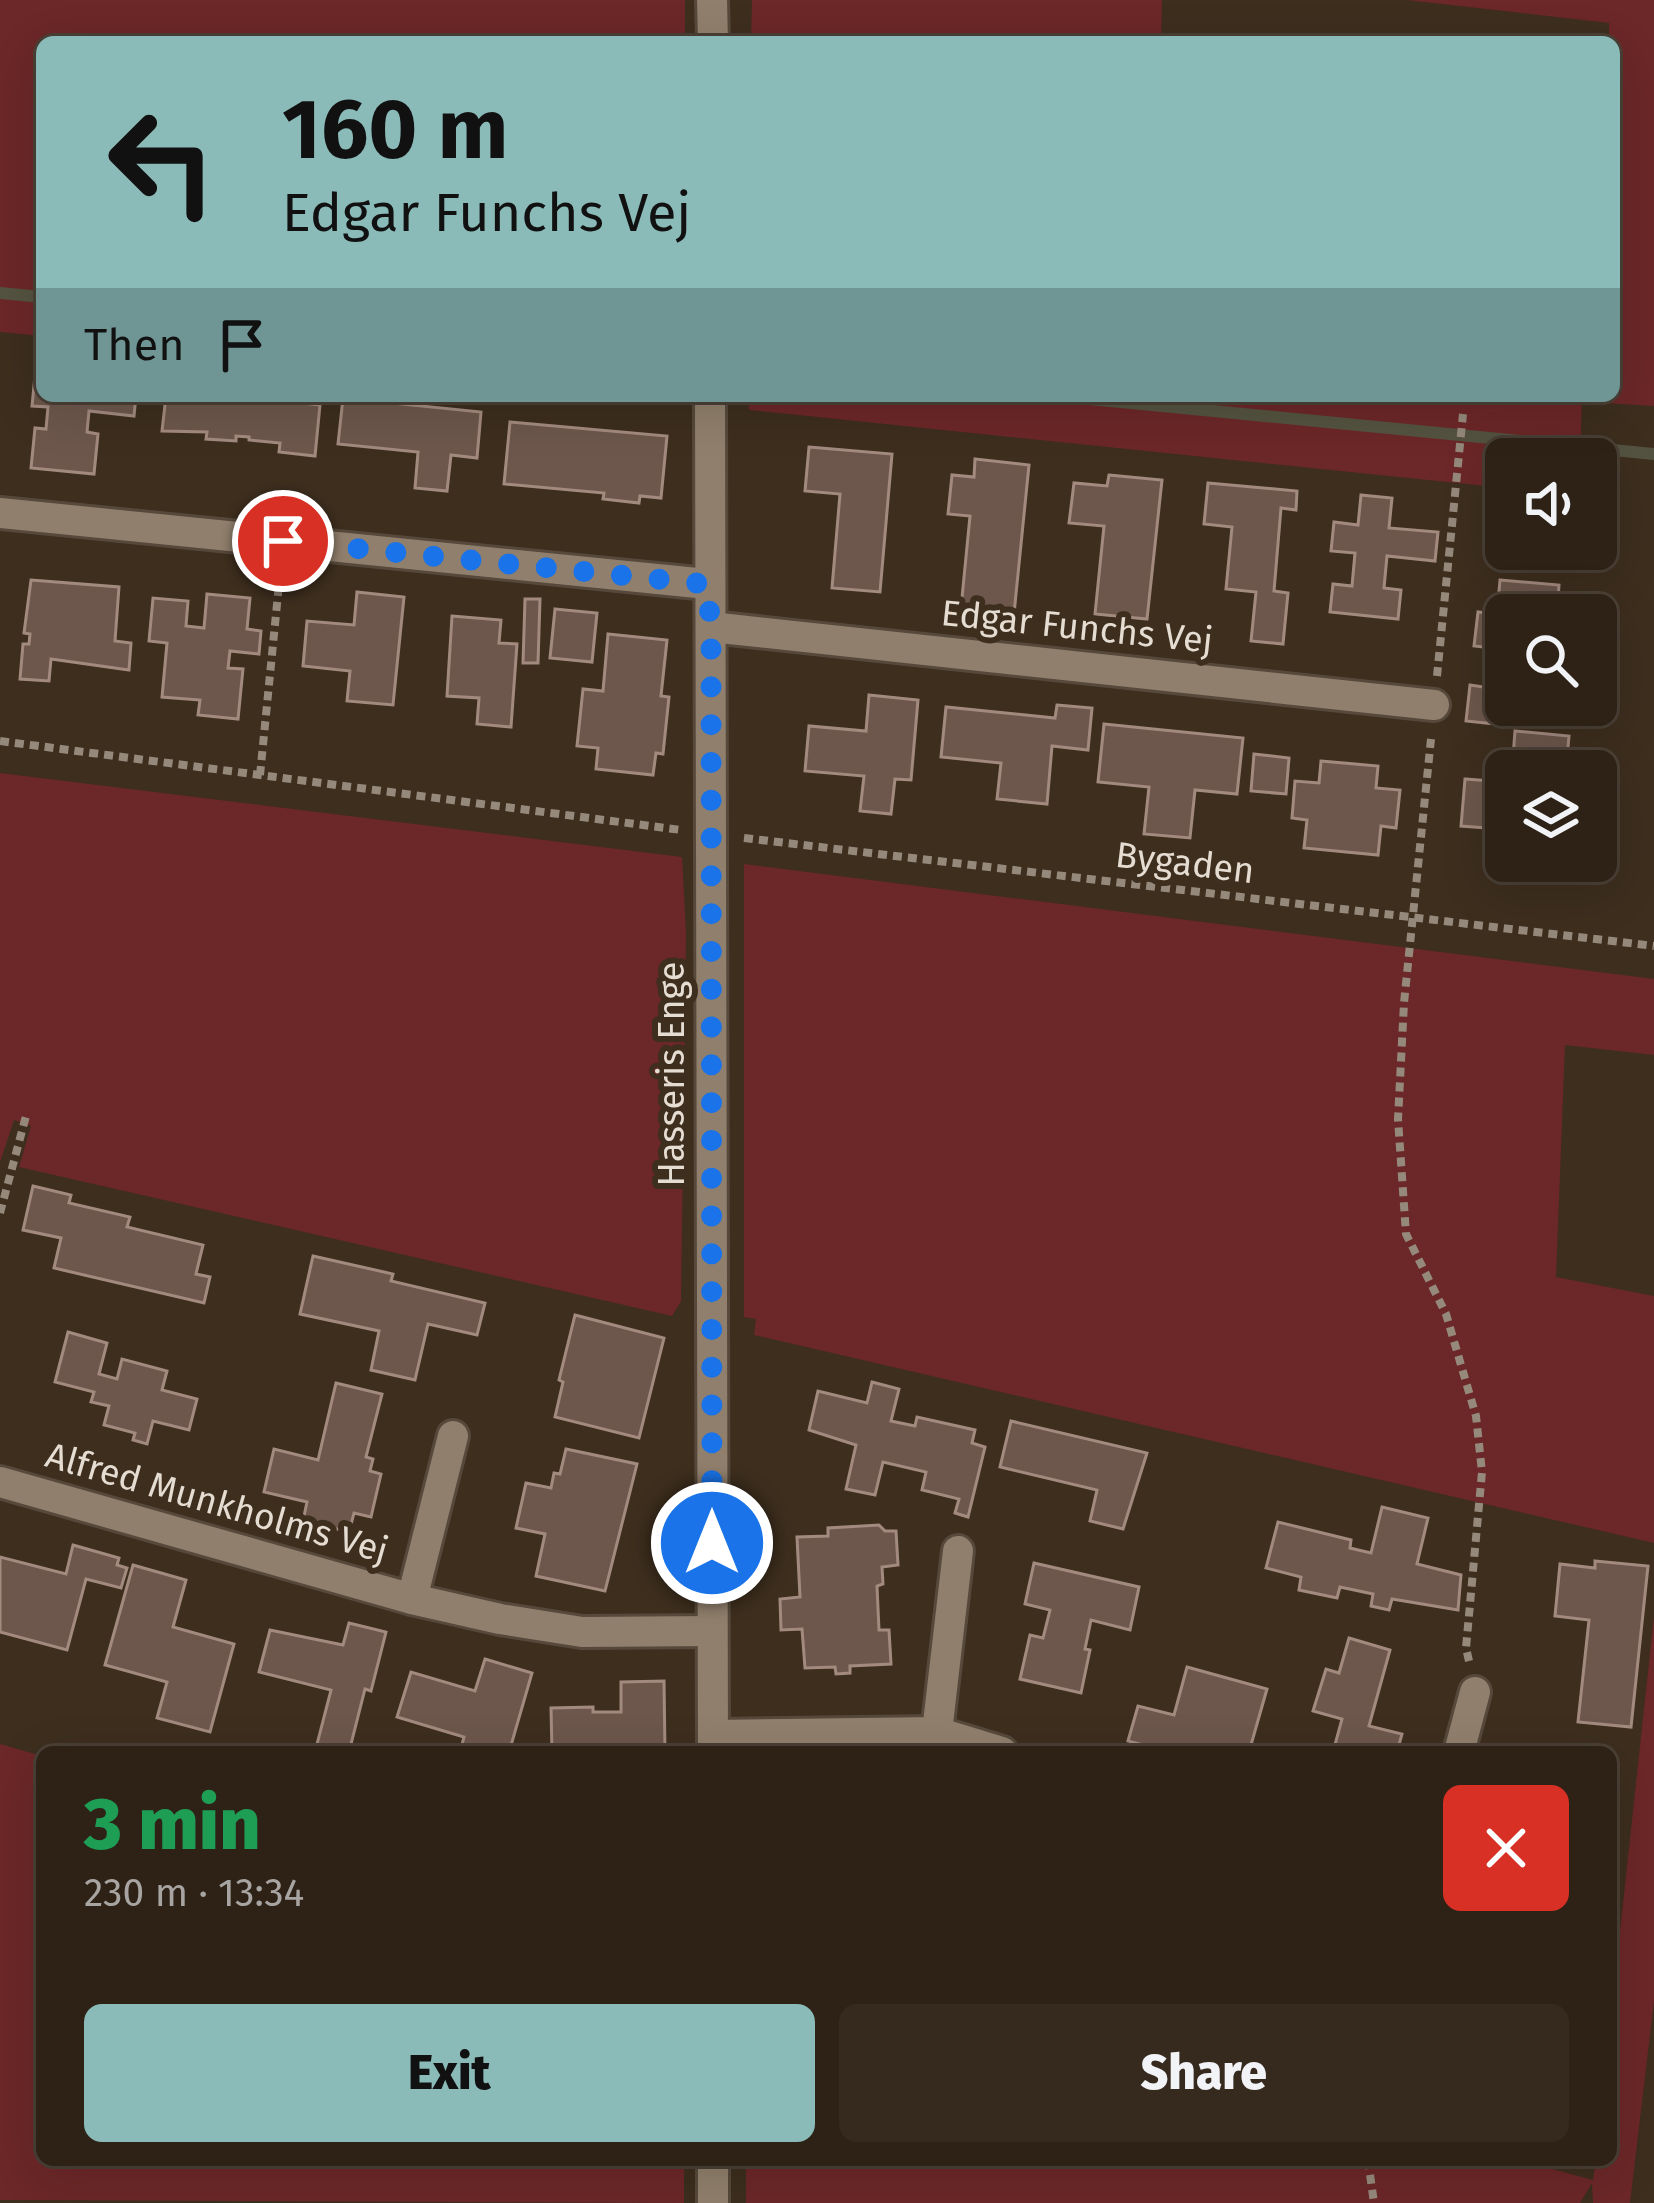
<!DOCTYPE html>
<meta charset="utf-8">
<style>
body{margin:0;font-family:"Fira Sans",sans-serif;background:#362a1f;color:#f1f3f6;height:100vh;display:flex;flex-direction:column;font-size:45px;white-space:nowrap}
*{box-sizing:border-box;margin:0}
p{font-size:39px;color:#a7a4a1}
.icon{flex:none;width:66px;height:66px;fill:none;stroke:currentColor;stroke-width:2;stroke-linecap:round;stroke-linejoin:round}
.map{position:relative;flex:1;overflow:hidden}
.details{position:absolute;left:36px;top:1746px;width:1581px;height:420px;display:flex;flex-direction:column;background:#2e2216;border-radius:18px;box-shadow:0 12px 48px #0002,0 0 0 3px #493f35}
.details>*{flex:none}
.banner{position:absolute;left:36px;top:36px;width:1584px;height:366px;border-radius:18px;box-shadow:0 12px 48px #0002,0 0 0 3px #493f35;background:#8bbbb9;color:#111;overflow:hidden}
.tools{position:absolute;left:1485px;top:438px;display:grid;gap:24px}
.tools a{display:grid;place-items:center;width:132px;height:132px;border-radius:18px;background:#2e2216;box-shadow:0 12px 48px #0002,0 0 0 3px #493f35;font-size:60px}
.pin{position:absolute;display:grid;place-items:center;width:102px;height:102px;color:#fff;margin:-51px;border:6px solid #fff;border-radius:50%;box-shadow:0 3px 12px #0007}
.me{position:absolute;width:132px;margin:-66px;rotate:0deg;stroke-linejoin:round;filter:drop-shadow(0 0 9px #0008)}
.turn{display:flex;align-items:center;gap:42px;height:252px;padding:0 48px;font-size:54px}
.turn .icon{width:156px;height:156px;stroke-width:2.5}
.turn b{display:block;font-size:84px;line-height:102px}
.then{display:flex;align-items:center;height:114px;padding:0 48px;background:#0003;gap:24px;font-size:45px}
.round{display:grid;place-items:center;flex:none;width:126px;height:126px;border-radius:18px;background:#362a1f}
.head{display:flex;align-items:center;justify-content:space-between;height:204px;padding:0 48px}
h1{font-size:72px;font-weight:800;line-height:90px;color:#1e9e55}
.action{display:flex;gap:24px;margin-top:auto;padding:24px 48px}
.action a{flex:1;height:138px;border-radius:18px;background:#8bbbb9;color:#111;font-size:48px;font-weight:800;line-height:138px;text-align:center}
.action a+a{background:#362a1f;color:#f1f3f6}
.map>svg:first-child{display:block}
.green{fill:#6c2728}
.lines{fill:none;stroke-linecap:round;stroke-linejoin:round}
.stream{stroke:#545341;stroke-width:12}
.building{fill:#6d574c;stroke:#a38a7f;stroke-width:3}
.minor-casing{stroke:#56493b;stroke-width:36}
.path{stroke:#95897c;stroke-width:8;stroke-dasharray:9 6;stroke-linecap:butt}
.minor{stroke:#907f6c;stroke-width:30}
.route{stroke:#1a73e8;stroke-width:21;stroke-dasharray:0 37.8}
.labels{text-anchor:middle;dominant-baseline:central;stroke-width:12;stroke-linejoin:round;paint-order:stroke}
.street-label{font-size:36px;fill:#e5dcd2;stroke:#3d2e1e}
</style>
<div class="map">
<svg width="1654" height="2203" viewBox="0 0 1654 2203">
<rect width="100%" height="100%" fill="#3d2e1e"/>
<g class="green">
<path d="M0,0H685V42H42V336L0,332Z"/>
<path d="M752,0H1162L1161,42H751Z"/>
<path d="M1407,0H1654V406L1605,403V396H1614V42H1609V23Z"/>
<path d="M748,396H1582L1580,459H1506V488L749,410Z"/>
<path d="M0,773L682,857L686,933L681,1301L672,1316L19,1167L31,1126L14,1120L0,1162Z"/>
<path d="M744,864L1654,979V1055L1565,1045L1556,1277L1654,1296V1543L754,1335L756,1319L744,1317Z"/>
<path d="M1654,1616V2001L1630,2203H1593L1592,2183L1580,2203H746V2160H1518L1593,2180L1596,2160H1611V2016Z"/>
<path d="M0,1744L42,1756V2160H684V2203L0,2200Z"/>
</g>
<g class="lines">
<g class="stream">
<path d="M0,293L42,297"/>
<path d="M1059,396L1654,454"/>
</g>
</g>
<g class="building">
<path d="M36,365L42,366V396H136L134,416L89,411L87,432L98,434L94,474L31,468L35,428L46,429L48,407L32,406Z"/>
<path d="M166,396H284V401L320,405L315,456L279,452L280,443L249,440V437L236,436V441L206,439L207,432L162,431Z"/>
<path d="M343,398L481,412L477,458L451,455L447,491L415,488L418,452L338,444Z"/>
<path d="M510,422L667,436L661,498L640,496L639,503L603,499L604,493L504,484Z"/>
<path d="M809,447L892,454L880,592L832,588L840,494L805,491Z"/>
<path d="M975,459L1029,465L1014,614L961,608L970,516L948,514L952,475L974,477Z"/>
<path d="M1109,475L1162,480L1147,619L1095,614L1104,526L1069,523L1074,483L1107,486Z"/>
<path d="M1208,483L1297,491L1296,510L1281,508L1274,591L1288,593L1283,644L1251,641L1256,592L1226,589L1232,527L1204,524Z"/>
<path d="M1361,495L1392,498L1389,528L1438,532L1435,561L1387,556L1384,588L1401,590L1398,619L1330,612L1333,584L1352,586L1355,553L1331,551L1334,522L1358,525Z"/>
<path d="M31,580L119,587L115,641L131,643L129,670L51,659L49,681L20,679L23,644H29L30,634L24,633Z"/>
<path d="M1500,580L1559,585L1557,615H1506V705H1516L1514,726L1466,721L1470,685L1490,688L1493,648L1474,646L1478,612L1497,614Z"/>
<path d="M357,592L404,597L393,705L347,701L350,671L303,666L307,621L354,625Z"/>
<path d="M207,594L250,598L247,629L261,631L259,654L230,651L228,668L243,669L238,719L198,715L200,700L162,697L167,643L149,641L153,598L188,601L186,626L204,628Z"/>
<path d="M525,599H540L538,663H523Z"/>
<path d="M555,609L597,613L592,662L550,658Z"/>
<path d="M452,616L501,620L499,643L517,644L511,727L477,724L479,698L447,696Z"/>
<path d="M608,634L667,640L661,696L669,697L663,754L656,753L653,775L596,769L598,748L577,746L583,689L603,691Z"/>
<path d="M869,695L918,700L911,780L895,779L891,814L860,811L864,776L805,771L809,726L866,731Z"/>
<path d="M1057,705L1092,708L1088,750L1052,746L1047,804L997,799L1001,763L941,757L946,707L1055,718Z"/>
<path d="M1104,724L1243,738L1237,794L1195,790L1190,838L1144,834L1149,787L1098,782Z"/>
<path d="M1515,731L1569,736L1566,771L1512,770Z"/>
<path d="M1254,754L1289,758L1286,794L1251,791Z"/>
<path d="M1321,761L1378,766L1376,788L1400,790L1396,828L1381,826L1378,855L1304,848L1307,820L1292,818L1295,781L1319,783Z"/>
<path d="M1465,779L1506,782V838L1486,836L1487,828L1461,826Z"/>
<path d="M33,1186L71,1195L69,1203L130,1217L127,1227L203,1245L196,1274L210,1277L204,1303L54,1268L61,1238L23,1230Z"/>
<path d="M313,1256L393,1274L391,1281L485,1303L477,1335L428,1324L415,1380L371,1370L379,1331L300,1314Z"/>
<path d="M575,1315L664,1338L639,1438L555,1417L563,1382L559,1380Z"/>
<path d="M68,1332L107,1343L99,1374L117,1379L122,1359L167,1371L162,1390L197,1399L189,1430L153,1421L147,1444L133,1440L135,1433L104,1425L109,1406L91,1402L94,1392L55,1382Z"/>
<path d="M872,1382L899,1389L891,1421L915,1426L917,1417L975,1430L972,1443L985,1447L968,1517L955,1513L959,1499L922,1490L926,1472L883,1462L875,1495L846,1489L856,1445L809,1430L818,1391L867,1403Z"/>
<path d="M336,1383L382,1394L366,1457L373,1459L370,1471L381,1474L371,1517L354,1513L349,1532L303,1521L307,1502L264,1492L274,1449L318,1460Z"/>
<path d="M1011,1421L1147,1453L1123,1529L1090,1521L1097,1490L1000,1467Z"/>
<path d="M566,1449L637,1464L605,1591L536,1576L545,1534L516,1528L526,1483L551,1488L554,1473L560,1474Z"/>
<path d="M1382,1507L1428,1518L1417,1564L1461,1575L1458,1610L1392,1599L1389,1610L1371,1606L1373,1594L1340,1587L1337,1598L1299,1590L1301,1577L1266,1568L1278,1522L1351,1540L1350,1548L1371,1553Z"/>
<path d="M879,1525L885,1531H896L898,1565L882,1567L883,1584L877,1586L879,1630H889L891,1664L850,1666V1673L836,1674L835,1667L805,1668L802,1629L781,1630L780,1599L800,1597L797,1537L828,1536V1528Z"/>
<path d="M73,1545L119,1558L117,1565L127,1568L121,1588L86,1579L67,1650L0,1632V1557L66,1574Z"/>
<path d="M1595,1561L1648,1566L1631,1727L1578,1722L1589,1620L1555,1616L1560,1564L1595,1568Z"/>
<path d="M1034,1563L1139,1587L1130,1630L1091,1620L1085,1649L1090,1650L1081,1693L1020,1679L1030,1635L1043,1638L1050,1610L1025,1604Z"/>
<path d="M133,1565L186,1580L173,1627L234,1644L210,1732L157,1718L167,1682L105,1665Z"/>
<path d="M349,1623L386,1632L371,1691L365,1689L349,1752H315L331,1690L259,1672L270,1630L343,1645Z"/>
<path d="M1349,1638L1390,1650L1369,1726L1402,1734L1397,1752H1333L1342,1719L1313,1711L1326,1669L1339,1673Z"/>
<path d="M485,1659L532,1673L510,1749L494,1745L492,1752H460L464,1737L397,1717L411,1672L475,1691Z"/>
<path d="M1187,1667L1267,1689L1249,1752H1169L1128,1741L1138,1706L1174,1715Z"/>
<path d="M664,1681L665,1752H552L551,1708L593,1707V1712H621V1682Z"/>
</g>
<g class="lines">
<defs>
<g id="minor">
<path d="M712,0L713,42"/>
<path d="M710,396L713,1752"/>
<path d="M0,513L707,584"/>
<path d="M711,627L1434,705"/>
<path d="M0,1482L412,1599L500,1619L582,1632L712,1631"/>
<path d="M412,1599L453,1436"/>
<path d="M937,1732L958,1551"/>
<path d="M713,1735L937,1732L1002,1752"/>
<path d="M1459,1752L1475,1692"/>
<path d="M713,2160V2203"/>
</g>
</defs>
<use href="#minor" class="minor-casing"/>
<g class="path">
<path d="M1437,676L1463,414"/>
<path d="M1431,739L1404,1003L1398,1119L1406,1234L1446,1314L1476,1416L1482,1472L1466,1648L1469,1661"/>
<path d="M0,741L681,830"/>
<path d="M260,775L280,574"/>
<path d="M744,838L1654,946"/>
<path d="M0,1213L26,1116"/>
<path d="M1368,2160L1374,2203"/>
</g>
<use href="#minor" class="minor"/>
</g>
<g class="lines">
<path class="route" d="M283,541L707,584L711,627L712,1543"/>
</g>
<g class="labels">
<g class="street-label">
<text transform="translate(1077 627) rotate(6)">Edgar Funchs Vej</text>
<text transform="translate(1185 863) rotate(7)">Bygaden</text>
<text transform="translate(672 1074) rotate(-90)">Hasseris Enge</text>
<text transform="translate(217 1503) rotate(16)">Alfred Munkholms Vej</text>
</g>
</g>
</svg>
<div class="tools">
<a><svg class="icon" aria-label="sound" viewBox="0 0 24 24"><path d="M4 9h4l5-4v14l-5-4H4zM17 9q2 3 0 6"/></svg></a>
<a><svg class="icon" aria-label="search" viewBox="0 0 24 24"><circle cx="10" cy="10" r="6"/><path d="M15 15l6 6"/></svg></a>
<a><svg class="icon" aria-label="layers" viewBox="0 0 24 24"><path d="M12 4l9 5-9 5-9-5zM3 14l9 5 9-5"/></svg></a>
</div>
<div class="pin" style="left:283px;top:541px;background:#d93025"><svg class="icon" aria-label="arrive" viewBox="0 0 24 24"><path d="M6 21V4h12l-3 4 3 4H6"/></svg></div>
<svg class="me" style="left:712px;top:1543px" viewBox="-20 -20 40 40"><circle r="17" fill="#1a73e8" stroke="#fff" stroke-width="3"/><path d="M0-11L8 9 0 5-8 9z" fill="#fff"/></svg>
<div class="banner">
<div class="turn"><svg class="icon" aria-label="left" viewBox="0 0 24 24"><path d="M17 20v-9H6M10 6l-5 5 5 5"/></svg><div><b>160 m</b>Edgar Funchs Vej</div></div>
<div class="then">Then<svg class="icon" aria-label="arrive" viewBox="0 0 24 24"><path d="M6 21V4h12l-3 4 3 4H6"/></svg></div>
</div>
<section class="details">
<div class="head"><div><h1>3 min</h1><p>230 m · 13:34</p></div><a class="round" style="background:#d93025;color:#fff"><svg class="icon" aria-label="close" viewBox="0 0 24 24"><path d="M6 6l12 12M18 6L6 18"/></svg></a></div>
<div class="action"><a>Exit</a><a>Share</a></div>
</section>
</div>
